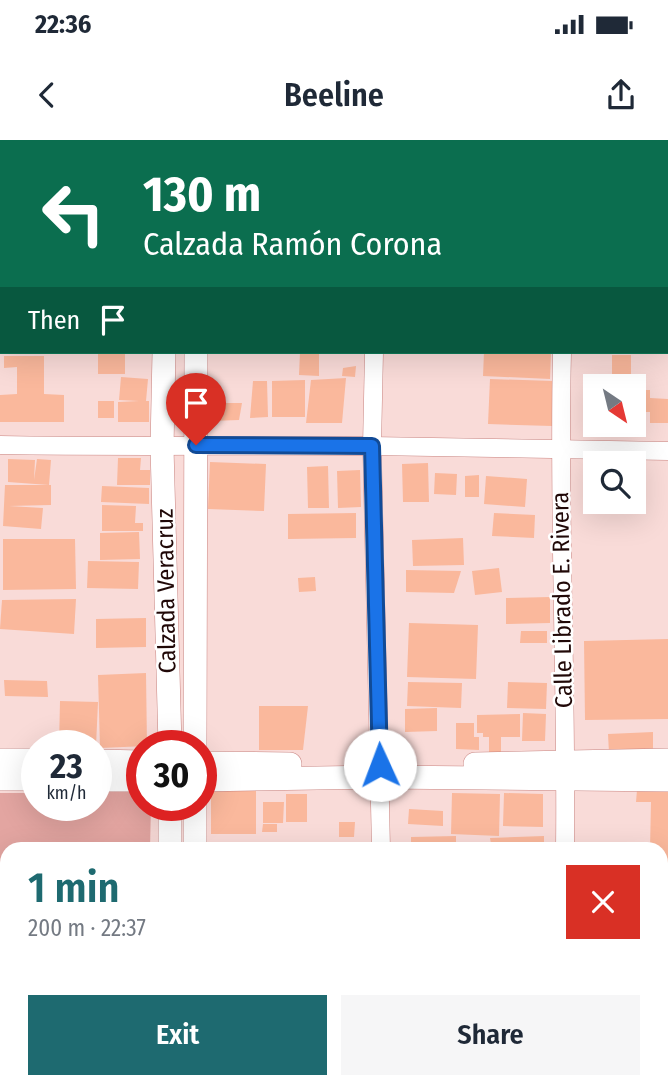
<!DOCTYPE html>
<meta charset="utf-8">
<style>
body{margin:0;font-family:"Fira Sans Condensed",sans-serif;background:#f6f6f7;color:#1f2937;height:100vh;display:flex;flex-direction:column;font-size:26px;white-space:nowrap}
*{box-sizing:border-box;margin:0}
p{font-size:23px;color:#747a83}
.icon{flex:none;width:38px;height:38px;fill:none;stroke:currentColor;stroke-width:2;stroke-linecap:round;stroke-linejoin:round}
.map{position:relative;flex:1;overflow:hidden}
.sheet{position:absolute;left:0px;top:702px;width:668px;height:247px;display:flex;flex-direction:column;background:#fff;border-radius:21px 21px 0 0;box-shadow:0 7px 28px #0002}
.sheet>*{flex:none}
.hud{position:absolute;left:0px;top:0px;width:668px;height:214px;box-shadow:0 7px 28px #0002;background:#0b6e4f;color:#fff;overflow:hidden}
.needle{width:46px;rotate:145deg}
.fabs{position:absolute;left:583px;top:234px;display:grid;gap:14px}
.fabs a{display:grid;place-items:center;width:63px;height:63px;border-radius:0px;background:#fff;box-shadow:0 7px 28px #0002;font-size:35px}
.speed{position:absolute;left:21px;top:590px;display:flex;gap:14px;font-size:35px;font-weight:700;text-align:center}
.speed>*{display:grid;place-content:center;width:91px;height:91px;border-radius:50%;background:#fff;box-shadow:0 7px 28px #0002;line-height:1}
.speed small{font-size:18px;font-weight:400}
.speed .limit{border:10px solid #d22;background:#fff;color:#111}
.pin{position:absolute;display:grid;place-items:center;width:60px;height:60px;color:#fff;margin:-72px -30px;border-radius:50% 50% 50% 0;rotate:-45deg;box-shadow:0 0 7px #0007}
.pin .icon{rotate:45deg}
.me{position:absolute;width:77px;margin:-38px;rotate:358deg;stroke-linejoin:round;filter:drop-shadow(0 0 5px #0008)}
.turn{display:flex;align-items:center;gap:24px;height:147px;padding:0 28px;font-size:32px}
.turn .icon{width:91px;height:91px;stroke-width:2.5}
.turn b{display:block;font-size:49px;line-height:60px}
.then{display:flex;align-items:center;height:66px;padding:0 28px;background:#0003;gap:14px;font-size:26px}
.round{display:grid;place-items:center;flex:none;width:74px;height:74px;border-radius:0px;background:#f6f6f7}
.head{display:flex;align-items:center;justify-content:space-between;height:119px;padding:0 28px}
h1{font-size:42px;font-weight:600;line-height:52px;color:#1e6a70}
.action{display:flex;gap:14px;margin-top:auto;padding:14px 28px}
.action a{flex:1;height:80px;border-radius:0px;background:#1e6a70;color:#fff;font-size:28px;font-weight:600;line-height:80px;text-align:center}
.action a+a{background:#f6f6f7;color:#1f2937}
.status{display:flex;justify-content:space-between;align-items:center;height:49px;padding:0 35px;background:#fff;direction:ltr}
.status svg{height:19px;fill:currentColor}
header{display:flex;justify-content:space-between;align-items:center;height:91px;padding:0 28px;background:#fff;font-size:32px;font-weight:600}
.map>svg:first-child{display:block}
.green{fill:#e3a5a1}
.building{fill:#fab89c}
.lines{fill:none;stroke-linecap:round;stroke-linejoin:round}
.minor-casing{stroke:#c98480;stroke-width:19}
.tertiary-casing{stroke:#c98480;stroke-width:24}
.minor{stroke:#fff;stroke-width:18}
.tertiary{stroke:#fff;stroke-width:23}
.route-casing{stroke:#114b97;stroke-width:18}
.route{stroke:#1a73e8;stroke-width:12}
.labels{text-anchor:middle;dominant-baseline:central;stroke-width:5;stroke-linejoin:round;paint-order:stroke}
.street-label{font-size:24px;fill:#200807;stroke:#fff}
</style>
<div class="status"><b>22:36</b><svg viewBox="0 0 49 12"><path d="M0 12V9h3v3zM5 12V6h3v6zM10 12V3h3v9zM15 12V0h3v12zM26 1h20v11H26zM47 4h2v5h-2z"/></svg></div>
<header><svg class="icon" aria-label="back" viewBox="0 0 24 24"><path d="M15 5l-7 7 7 7"/></svg>Beeline<svg class="icon" aria-label="share" viewBox="0 0 24 24"><path d="M12 15V3M7 8l5-5 5 5M5 13v7h14v-7"/></svg></header>
<div class="map">
<svg width="668" height="948" viewBox="0 0 668 948">
<rect width="100%" height="100%" fill="#f9dbd8"/>
<path class="green" d="M142,650V665H151L150,709H7V942H146V948H0V653H37V665H96V651Z"/>
<g class="building">
<path d="M300,212H319V236L299,235Z"/>
<path d="M484,212H551L550,239L483,236Z"/>
<rect x="98" y="214" width="27" height="20"/>
<rect x="612" y="215" width="19" height="32"/>
<path d="M4,216H44V254L64,255V282H0V255L17,254V227L4,228Z"/>
<path d="M356,226L355,237L342,236L343,228Z"/>
<path d="M121,237L148,239L146,261H149V282H118V262L139,261L119,260Z"/>
<path d="M346,238L342,283H306L311,240Z"/>
<path d="M490,239L553,241L552,286L488,284Z"/>
<path d="M305,240V277H272V241Z"/>
<path d="M253,241H267L268,277L250,278Z"/>
<path d="M634,250H650V258L668,259V283H650V272H634Z"/>
<rect x="98" y="261" width="16" height="17"/>
<path d="M216,263H242L239,280L211,281Z"/>
<path d="M118,318H141L140,330H150V345H117Z"/>
<path d="M8,319L35,320L34,340L37,319L51,320L49,345L8,342Z"/>
<path d="M210,322L266,324L264,371L208,369Z"/>
<path d="M428,323L429,362H403L402,324Z"/>
<path d="M328,326L329,368H308L307,327Z"/>
<path d="M360,330L361,367L338,368L337,331Z"/>
<path d="M435,333L457,334L456,355L434,354Z"/>
<path d="M479,335V357H465V336Z"/>
<path d="M486,336L527,339L525,367L484,364Z"/>
<path d="M5,345H51V365L9,366L43,368L41,389L3,386Z"/>
<path d="M102,346L149,348V364L101,362Z"/>
<path d="M102,365L136,366L135,383H143V391H102Z"/>
<path d="M356,373V398L288,399V374Z"/>
<path d="M494,373L535,375L534,398L492,396Z"/>
<path d="M139,392L140,419L100,420V393Z"/>
<path d="M463,398L464,425L413,426L412,400Z"/>
<path d="M3,399H75L76,449L3,450Z"/>
<path d="M88,421L139,422L138,449L87,448Z"/>
<path d="M499,428L502,452L475,455L472,431Z"/>
<path d="M406,430L461,431L454,453L406,452Z"/>
<path d="M315,437L316,451L299,452L298,438Z"/>
<path d="M550,457V483L506,484V458Z"/>
<path d="M76,459L74,494L0,489L2,460Z"/>
<path d="M146,478V507L96,508V479Z"/>
<path d="M409,483L478,485L476,539L407,537Z"/>
<path d="M521,491H547V503H520Z"/>
<path d="M668,499V579L585,580L584,501Z"/>
<path d="M146,533L147,606L100,608L98,535Z"/>
<path d="M4,540L47,541L48,557L5,556Z"/>
<path d="M408,542L462,543L461,568L407,566Z"/>
<path d="M508,542L547,543L546,569L507,568Z"/>
<path d="M60,561L98,562L96,606H59Z"/>
<path d="M259,566H308L303,610H259Z"/>
<path d="M437,568V591L405,592V569Z"/>
<path d="M523,573L546,574L545,601H522Z"/>
<path d="M520,574V597H501V614H489V597H483V593H477V575Z"/>
<path d="M456,583H474V597H479V610L456,609Z"/>
<path d="M653,592V612L609,613L608,594Z"/>
<path d="M637,650H668V767H662V709H650L651,662H636Z"/>
<rect x="211" y="651" width="45" height="43"/>
<path d="M452,653L500,654L499,696L451,694Z"/>
<path d="M504,653L543,654V687L503,686Z"/>
<rect x="286" y="654" width="21" height="28"/>
<path d="M263,662H284L283,683H263Z"/>
<path d="M409,669L443,671V686L408,684Z"/>
<path d="M339,682H355L354,697H339Z"/>
<path d="M263,684H277V692H262Z"/>
<path d="M456,696V709H411V697Z"/>
<path d="M544,696V709H477V704H491L490,698Z"/>
<rect x="316" y="703" width="28" height="6"/>
<rect x="662" y="786" width="6" height="27"/>
<path d="M662,816L668,817V864L662,863Z"/>
<path d="M662,924H668V948H629V944L662,942Z"/>
<path d="M265,942H277L276,948H264Z"/>
<path d="M290,942H347L346,948H290Z"/>
<path d="M450,942H493V948H449Z"/>
<rect x="524" y="942" width="16" height="6"/>
<path d="M218,944H245L246,948H218Z"/>
</g>
<g class="lines">
<defs>
<g id="minor">
<path d="M378,2V0"/>
<path d="M567,2V0"/>
<path d="M374,212L372,306L381,709"/>
<path d="M562,212C558,377 567,543 565,709"/>
<path d="M0,305C124,307 247,305 371,306C470,308 569,310 668,311"/>
<path d="M382,942V948"/>
<path d="M562,948V942"/>
</g>
<g id="tertiary">
<path d="M196,0V2"/>
<path d="M169,2V0"/>
<path d="M164,212L162,307L170,606"/>
<path d="M195,606L196,212"/>
<path d="M0,620H37"/>
<path d="M96,621L142,622"/>
<path d="M201,623L290,624"/>
<path d="M475,624L668,620"/>
<path d="M0,639H37"/>
<path d="M96,640H142"/>
<path d="M201,640L381,637L668,640"/>
<path d="M170,665V709"/>
<path d="M195,709V665"/>
<path d="M170,942V948"/>
<path d="M193,948V942"/>
</g>
</defs>
<use href="#minor" class="minor-casing"/>
<use href="#tertiary" class="tertiary-casing"/>
<use href="#minor" class="minor"/>
<use href="#tertiary" class="tertiary"/>
</g>
<g class="lines">
<defs>
<path id="route" d="M196,305L372,306L380,625"/>
</defs>
<use href="#route" class="route-casing"/>
<use href="#route" class="route"/>
</g>
<g class="labels">
<g class="street-label">
<text transform="translate(166 451) rotate(-91)">Calzada Veracruz</text>
<text transform="translate(562 460) rotate(-91)">Calle Librado E. Rivera</text>
</g>
</g>
</svg>
<div class="fabs">
<a><svg class="needle" viewBox="-14 -14 28 28"><path d="M0-13l5 13h-10z" fill="#e53935"/><path d="M0 13l5-13h-10z" fill="#747a83"/></svg></a>
<a><svg class="icon" aria-label="search" viewBox="0 0 24 24"><circle cx="10" cy="10" r="6"/><path d="M15 15l6 6"/></svg></a>
</div>
<div class="speed"><div>23<small>km/h</small></div><div class="limit">30</div></div>
<div class="pin" style="left:196px;top:305px;background:#d93025"><svg class="icon" aria-label="arrive" viewBox="0 0 24 24"><path d="M6 21V4h12l-3 4 3 4H6"/></svg></div>
<svg class="me" style="left:380px;top:625px" viewBox="-20 -20 40 40"><circle r="19" fill="#fff"/><path d="M0-13L10 11 0 6-10 11z" fill="#1a73e8"/></svg>
<div class="hud">
<div class="turn"><svg class="icon" aria-label="left" viewBox="0 0 24 24"><path d="M17 20v-9H6M10 6l-5 5 5 5"/></svg><div><b>130 m</b>Calzada Ramón Corona</div></div>
<div class="then">Then<svg class="icon" aria-label="arrive" viewBox="0 0 24 24"><path d="M6 21V4h12l-3 4 3 4H6"/></svg></div>
</div>
<section class="sheet">
<div class="head"><div><h1>1 min</h1><p>200 m · 22:37</p></div><a class="round" style="background:#d93025;color:#fff"><svg class="icon" aria-label="close" viewBox="0 0 24 24"><path d="M6 6l12 12M18 6L6 18"/></svg></a></div>
<div class="action"><a>Exit</a><a>Share</a></div>
</section>
</div>
